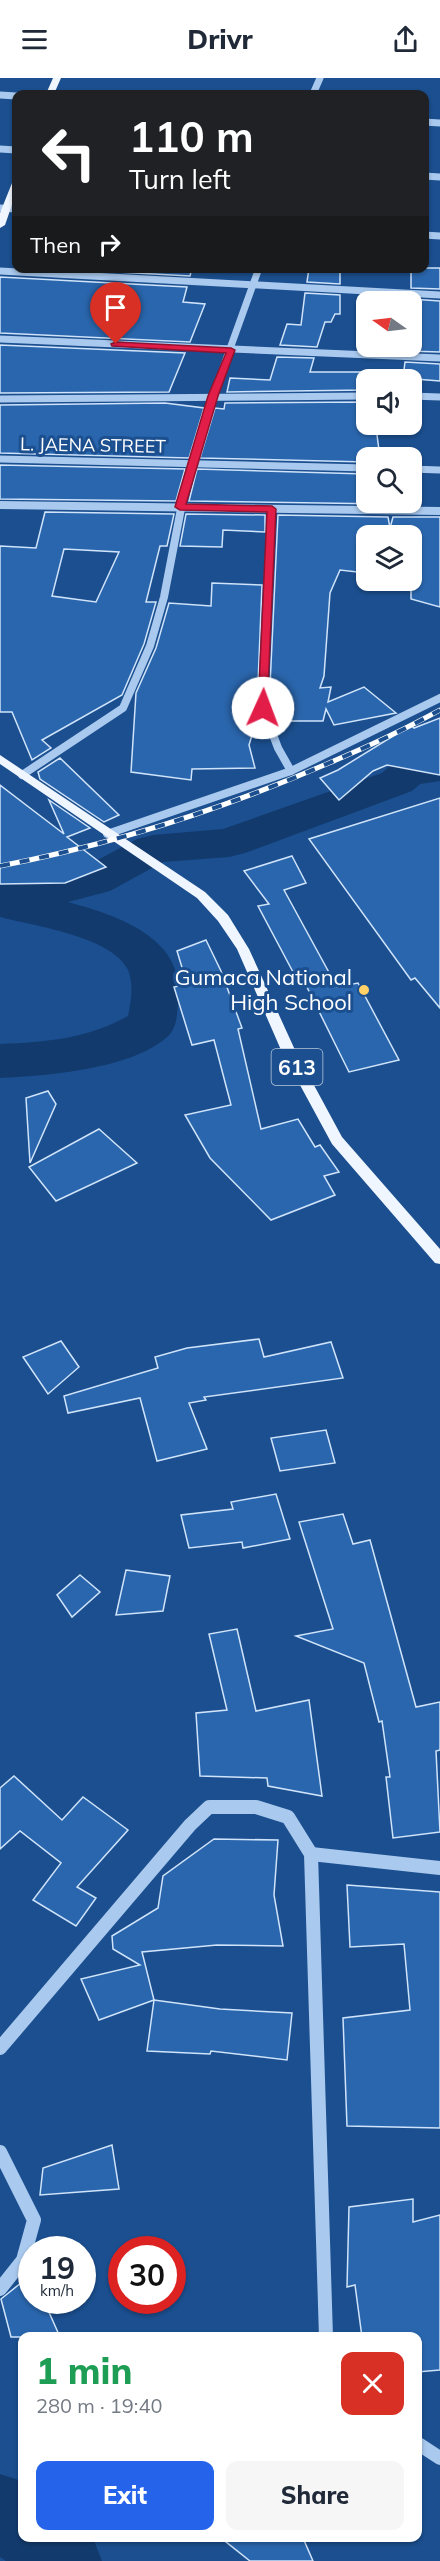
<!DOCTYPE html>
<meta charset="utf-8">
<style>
body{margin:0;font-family:Mulish,sans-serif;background:#f6f6f7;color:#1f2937;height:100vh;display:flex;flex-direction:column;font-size:22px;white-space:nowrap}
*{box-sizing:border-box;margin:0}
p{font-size:20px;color:#747a83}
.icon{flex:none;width:33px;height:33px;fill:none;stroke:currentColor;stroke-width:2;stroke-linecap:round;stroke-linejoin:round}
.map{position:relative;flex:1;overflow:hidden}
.panel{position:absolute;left:18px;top:2254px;width:404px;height:210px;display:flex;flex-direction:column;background:#fff;border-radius:12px;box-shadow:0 2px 4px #0004}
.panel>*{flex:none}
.guide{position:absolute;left:12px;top:12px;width:417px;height:183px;border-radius:12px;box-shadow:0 2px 4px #0004;background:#202124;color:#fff;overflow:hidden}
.needle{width:39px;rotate:284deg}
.buttons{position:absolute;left:356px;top:213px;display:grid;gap:12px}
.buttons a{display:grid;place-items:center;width:66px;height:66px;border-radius:12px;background:#fff;box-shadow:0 2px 4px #0004;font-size:30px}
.speed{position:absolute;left:18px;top:2158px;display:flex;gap:12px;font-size:30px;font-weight:700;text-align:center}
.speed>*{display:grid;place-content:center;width:78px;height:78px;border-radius:50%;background:#fff;box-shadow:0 2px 4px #0004;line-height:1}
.speed small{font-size:15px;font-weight:400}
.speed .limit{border:9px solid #d22;background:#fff;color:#111}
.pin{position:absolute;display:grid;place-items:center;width:51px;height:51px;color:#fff;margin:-62px -26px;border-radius:50% 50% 50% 0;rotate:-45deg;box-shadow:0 0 6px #0007}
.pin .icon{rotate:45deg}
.me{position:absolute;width:66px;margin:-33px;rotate:2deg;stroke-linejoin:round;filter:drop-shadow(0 0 4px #0008)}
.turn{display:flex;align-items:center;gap:21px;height:126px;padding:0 18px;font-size:27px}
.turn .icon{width:78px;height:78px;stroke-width:2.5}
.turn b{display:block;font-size:42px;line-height:51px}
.then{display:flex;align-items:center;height:57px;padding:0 18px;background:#0003;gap:12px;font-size:22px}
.round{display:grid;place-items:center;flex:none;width:63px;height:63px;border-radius:12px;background:#f6f6f7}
.headline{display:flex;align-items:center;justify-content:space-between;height:102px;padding:0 18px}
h1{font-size:36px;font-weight:800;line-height:45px;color:#1e9e55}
.cta{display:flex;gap:12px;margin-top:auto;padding:12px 18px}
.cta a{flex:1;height:69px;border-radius:12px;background:#2563eb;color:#fff;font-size:24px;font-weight:800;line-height:69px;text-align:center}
.cta a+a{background:#f6f6f7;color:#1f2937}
header{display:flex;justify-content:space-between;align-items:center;height:78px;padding:0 18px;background:#fff;font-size:27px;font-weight:800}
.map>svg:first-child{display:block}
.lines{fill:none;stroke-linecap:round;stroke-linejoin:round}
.river{fill:#123a6d;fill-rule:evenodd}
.building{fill:#2a66ad;stroke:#cfe3fa;stroke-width:1.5;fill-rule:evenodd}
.minor-far2{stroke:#a9c9ee;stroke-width:7}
.minor-far1{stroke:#a9c9ee;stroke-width:8}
.minor{stroke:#a9c9ee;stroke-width:14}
.major{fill:#f0f6ff;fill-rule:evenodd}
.rail-casing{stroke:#fff;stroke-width:5}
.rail{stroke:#1b4f8f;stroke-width:4;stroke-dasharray:10;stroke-linecap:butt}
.route{fill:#e11d48;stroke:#92132f;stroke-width:1.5}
.poi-dot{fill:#ffd166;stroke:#1b4f8f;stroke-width:2}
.labels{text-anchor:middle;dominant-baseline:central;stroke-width:6;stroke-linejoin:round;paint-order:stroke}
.far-street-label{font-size:18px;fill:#fff;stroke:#1b4f8f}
.shield{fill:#1b4f8f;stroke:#bbcadd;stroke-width:1.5}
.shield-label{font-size:21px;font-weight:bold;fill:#fff}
.poi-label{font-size:22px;fill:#fff;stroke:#1b4f8f;text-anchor:end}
</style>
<header><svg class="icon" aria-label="menu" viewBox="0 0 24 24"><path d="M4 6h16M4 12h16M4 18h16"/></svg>Drivr<svg class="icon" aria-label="share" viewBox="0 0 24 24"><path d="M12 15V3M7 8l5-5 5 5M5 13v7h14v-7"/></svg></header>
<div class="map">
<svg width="440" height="2483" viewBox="0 0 440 2483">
<rect width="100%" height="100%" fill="#1b4f8f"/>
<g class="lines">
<g class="river">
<path d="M440,677V703L420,706L412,713L245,775L229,779L163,784L110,813L68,824C116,837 188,860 178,925C177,936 177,951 167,959C132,991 46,998 0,1000V966C46,964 87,961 128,938C131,923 134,907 128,892C112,858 33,848 0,839V806L79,792L137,761L153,757L223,751L382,695L392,686Z"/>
<path d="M0,2396L22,2403V2460H93L102,2483H6L0,2479Z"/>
</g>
</g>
<g class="building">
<path d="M100,190H192L190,198L99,193Z"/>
<path d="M309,190H340V206L307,204Z"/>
<path d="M411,190H440V211L411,210Z"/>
<path d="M0,199L187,209L183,224L205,226L190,264L0,255Z"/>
<path d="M305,215L340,217V236H335L331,244H325L317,269L280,267L287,246L301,247Z"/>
<path d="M411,221L440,223V274L407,273L408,268H411Z"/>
<path d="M0,267L185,275L169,314L0,315Z"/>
<path d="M277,279L314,280L310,294H366V312L227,314L230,300L270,302Z"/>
<path d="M405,284L440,286V303L403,300Z"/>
<path d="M366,324V346L376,349L380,380H366V384L200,380L215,330L224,331L225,325Z"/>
<path d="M165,325L204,330L189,380L0,375V327Z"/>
<path d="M0,387L185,391L176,423L0,421Z"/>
<path d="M197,391L366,396V424L386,426L189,423Z"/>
<path d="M45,434L174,436L167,468H160L146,524H156L144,566L122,617L42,662L51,670L32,682L12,634H0V468L36,470ZM64,471L119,474L96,524L52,518Z"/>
<path d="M186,436L265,437V454L223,452L222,469L180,468Z"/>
<path d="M278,437L388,439L390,450L393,439H440V529L411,521V458H366V495L340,492L330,515L324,598L320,610L331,609L328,624L364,609L396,635L334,647L326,631L323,643H275L269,629Z"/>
<path d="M212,505L262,507L257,630L261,644H256L249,667L255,690L192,691L191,702L131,694L136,615L156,570L169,525L211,528Z"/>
<path d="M440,640V697L387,687L373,693L339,722L320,700L338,692L411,647L414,650Z"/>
<path d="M60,680L119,737L104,744L40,701L38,694Z"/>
<path d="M0,707L64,756L49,722L90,750L67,759L106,789L65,805L0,806Z"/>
<path d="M440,720V930L415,900L411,902L309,761Z"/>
<path d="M292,778L306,805L284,812L337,909L358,905L399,982L349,994L299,893L293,894L258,828L269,826L244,793Z"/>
<path d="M206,862L221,893L242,950L238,951L261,1051L298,1041L315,1069L320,1067L339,1094L324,1098L335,1117L271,1142L210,1080L185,1037L231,1027L214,962L192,967L174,909L187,906L177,873Z"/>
<path d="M48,1013L56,1026L30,1085L26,1020Z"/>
<path d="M99,1051L137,1085L56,1123L29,1089Z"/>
<path d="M259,1261L264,1279L331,1264L343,1300L204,1319L206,1322L189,1325L207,1371L157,1383L140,1320L68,1335L64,1318L158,1290L155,1279L187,1270Z"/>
<path d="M61,1263L79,1289L48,1316L23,1279Z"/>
<path d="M326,1352L335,1385L280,1393L271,1360Z"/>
<path d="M276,1416L290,1461L243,1470L242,1464L189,1470L181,1437L233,1431L231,1424Z"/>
<path d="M343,1436L353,1466L370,1462L416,1629L440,1624V1672L436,1673L440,1754L393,1760L386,1699H390L382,1643L379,1644L364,1585L296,1558L333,1551L299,1444Z"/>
<path d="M126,1492L170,1498L163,1533L116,1537Z"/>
<path d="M80,1497L100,1514L72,1539L57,1517Z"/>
<path d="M237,1551L256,1633L309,1622L322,1718L268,1708L267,1700L200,1698L196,1635L227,1632L209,1556Z"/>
<path d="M14,1698L62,1742L83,1719L128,1752L77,1809L96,1820L76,1848L33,1822L61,1785L20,1753L0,1771V1710Z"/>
<path d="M214,1761L278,1762L274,1817L283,1868L217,1867L142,1874L154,1922L99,1942L81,1901L140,1887L113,1871L112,1858L158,1830L163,1798Z"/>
<path d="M347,1807L440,1814V2050L347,2048L343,1940L410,1932L404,1866L350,1869Z"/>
<path d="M154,1922L220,1931L292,1935L287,1982L211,1973L210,1976L147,1973Z"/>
<path d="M112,2067L119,2111L40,2117L43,2090Z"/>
<path d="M413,2121V2144L440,2137V2292L417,2294V2259H362L355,2207L347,2209L349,2129Z"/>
<path d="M32,2196V2223H44L60,2259H11L1,2221Z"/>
<path d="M221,2460H303L313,2483H250Z"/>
</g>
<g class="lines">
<g class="minor-far2">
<path d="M313,16L320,0"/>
<path d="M0,17L16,18"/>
<path d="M424,44L440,45"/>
<path d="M0,71L16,72"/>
<path d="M424,98L440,99"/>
<path d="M0,130L16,131"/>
<path d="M424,157L440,158"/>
<path d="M0,193L440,217"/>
<path d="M0,261L440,280"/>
<path d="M411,318L440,319"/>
<path d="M0,321L366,318"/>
<path d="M0,381L366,390"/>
<path d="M411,391L440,392"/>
<path d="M184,416L213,318L259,190"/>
</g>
<g class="minor-far1">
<path d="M0,427L440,433"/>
<path d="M272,431L263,630L278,670L291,693"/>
<path d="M22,697L123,630L150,568L164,519L184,415"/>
<path d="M107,756L291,693L440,620"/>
</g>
<g class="minor">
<path d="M311,1776L440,1790"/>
<path d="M0,1970L190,1747L209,1729H256L288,1739L311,1776L326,2259"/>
<path d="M0,2074L34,2142L23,2182L0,2211"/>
<path d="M417,2365L440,2380"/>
</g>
<g class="major">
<path d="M53,0H61L54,16H46Z"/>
<path d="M16,102V115L5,147L0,150V135L12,105Z"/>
<path d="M0,677L205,814L228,837L249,871L295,972L342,1059L440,1171V1186L435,1185L332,1066L281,972L237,871L218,843L197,820L0,686Z"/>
</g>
<defs>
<path id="rail" d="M0,788C114,766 223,731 329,685C367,669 404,652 440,632"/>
</defs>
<use href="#rail" class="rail-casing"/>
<use href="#rail" class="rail"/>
</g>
<path class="route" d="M116,264L231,270L235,272L218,318L186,426L272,428L276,431L267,632L258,630L267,434L180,432L175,429L208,318L226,275L112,268L111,266Z"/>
<circle class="poi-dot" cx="364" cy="912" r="6"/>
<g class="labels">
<g class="far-street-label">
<text transform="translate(93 367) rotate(1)">L. JAENA STREET</text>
</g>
<rect class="shield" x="271.5" y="971" width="51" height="36" rx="4.5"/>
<g class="shield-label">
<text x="297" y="989">613</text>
</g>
<g class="poi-label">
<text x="352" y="899">Gumaca National<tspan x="352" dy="25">High School</tspan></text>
</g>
</g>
</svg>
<div class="buttons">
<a><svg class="needle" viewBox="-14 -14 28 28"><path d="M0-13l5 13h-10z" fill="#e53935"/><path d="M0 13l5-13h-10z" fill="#747a83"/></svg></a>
<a><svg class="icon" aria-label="sound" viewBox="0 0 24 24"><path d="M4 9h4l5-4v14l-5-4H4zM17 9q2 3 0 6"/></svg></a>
<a><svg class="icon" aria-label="search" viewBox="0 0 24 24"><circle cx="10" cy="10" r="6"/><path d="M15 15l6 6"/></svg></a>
<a><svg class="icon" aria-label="layers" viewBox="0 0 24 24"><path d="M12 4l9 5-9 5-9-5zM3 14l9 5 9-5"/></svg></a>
</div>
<div class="speed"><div>19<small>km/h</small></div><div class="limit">30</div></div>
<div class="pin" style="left:116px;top:266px;background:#d93025"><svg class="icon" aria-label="arrive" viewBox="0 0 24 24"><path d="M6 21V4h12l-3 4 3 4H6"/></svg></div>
<svg class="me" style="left:263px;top:630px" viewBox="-20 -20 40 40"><circle r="19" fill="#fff"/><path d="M0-13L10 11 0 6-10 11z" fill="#e11d48"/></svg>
<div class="guide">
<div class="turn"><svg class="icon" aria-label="left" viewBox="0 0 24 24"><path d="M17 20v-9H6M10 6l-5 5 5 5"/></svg><div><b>110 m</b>Turn left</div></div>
<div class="then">Then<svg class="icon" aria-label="right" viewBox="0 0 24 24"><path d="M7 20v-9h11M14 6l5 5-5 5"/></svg></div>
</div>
<section class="panel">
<div class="headline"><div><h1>1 min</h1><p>280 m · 19:40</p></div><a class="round" style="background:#d93025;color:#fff"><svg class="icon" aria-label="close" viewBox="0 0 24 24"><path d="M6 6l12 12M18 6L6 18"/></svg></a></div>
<div class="cta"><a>Exit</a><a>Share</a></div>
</section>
</div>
